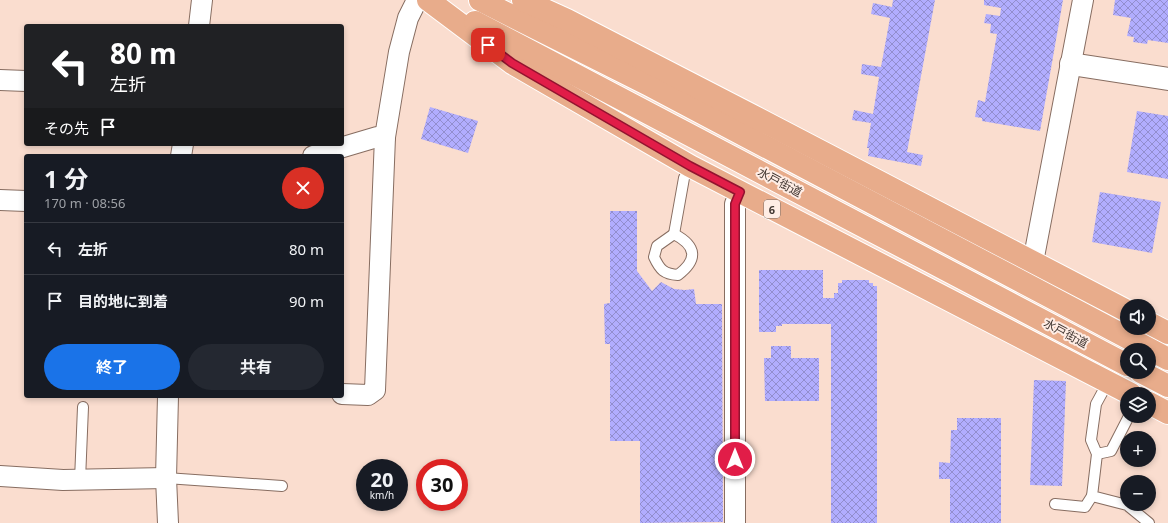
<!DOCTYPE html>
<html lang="ja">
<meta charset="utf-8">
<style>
body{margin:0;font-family:"Noto Sans","Noto Sans JP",sans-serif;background:#242831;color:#f1f3f6;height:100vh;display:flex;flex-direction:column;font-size:15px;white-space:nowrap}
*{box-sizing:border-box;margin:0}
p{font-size:13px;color:#9ea1a6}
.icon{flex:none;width:22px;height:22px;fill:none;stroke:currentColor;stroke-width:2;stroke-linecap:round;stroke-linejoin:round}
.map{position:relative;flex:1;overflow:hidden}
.side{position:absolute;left:24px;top:154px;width:320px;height:244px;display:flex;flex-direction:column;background:#171b24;border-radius:4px;box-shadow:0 2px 6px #0003}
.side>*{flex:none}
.guide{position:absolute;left:24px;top:24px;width:320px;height:122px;border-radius:4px;box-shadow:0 2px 6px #0003;background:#202124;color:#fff;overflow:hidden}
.controls{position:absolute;left:1120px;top:299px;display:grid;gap:8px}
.controls a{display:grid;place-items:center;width:36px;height:36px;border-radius:50%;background:#171b24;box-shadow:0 2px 6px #0003;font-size:20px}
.speed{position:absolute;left:356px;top:459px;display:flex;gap:8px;font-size:20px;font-weight:700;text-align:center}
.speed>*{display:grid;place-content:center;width:52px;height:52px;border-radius:50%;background:#171b24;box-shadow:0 2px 6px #0003;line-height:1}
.speed small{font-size:10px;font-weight:400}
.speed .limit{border:6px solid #d22;background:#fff;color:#111}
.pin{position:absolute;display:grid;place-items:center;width:34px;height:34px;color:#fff;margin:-17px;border-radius:8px;box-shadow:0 2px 6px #0006}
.me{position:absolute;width:44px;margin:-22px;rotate:0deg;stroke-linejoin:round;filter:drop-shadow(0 0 3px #0008)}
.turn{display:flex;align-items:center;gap:14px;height:84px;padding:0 20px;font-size:18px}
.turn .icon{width:52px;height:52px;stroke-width:2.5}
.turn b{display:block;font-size:28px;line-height:34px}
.then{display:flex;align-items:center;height:38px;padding:0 20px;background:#0003;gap:8px;font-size:15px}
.round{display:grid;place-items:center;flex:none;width:42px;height:42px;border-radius:21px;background:#242831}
.head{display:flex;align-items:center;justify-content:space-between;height:68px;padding:0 20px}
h1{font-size:24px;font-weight:700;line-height:30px}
.button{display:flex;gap:8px;margin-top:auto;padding:8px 20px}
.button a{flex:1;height:46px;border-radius:24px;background:#1a73e8;color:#fff;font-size:16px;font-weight:700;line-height:46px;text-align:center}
.button a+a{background:#242831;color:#f1f3f6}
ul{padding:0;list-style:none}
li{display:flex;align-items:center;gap:12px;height:52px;padding:0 20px;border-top:1px solid #363941}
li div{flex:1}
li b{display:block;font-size:15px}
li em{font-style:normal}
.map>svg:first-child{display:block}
.building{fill:url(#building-cross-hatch)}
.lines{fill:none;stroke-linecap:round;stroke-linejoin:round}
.service-casing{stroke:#876d61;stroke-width:12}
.minor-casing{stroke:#876d61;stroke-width:22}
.tertiary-casing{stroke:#876d61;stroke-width:24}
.trunk-casing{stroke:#fff;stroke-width:24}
.service{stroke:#fff;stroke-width:10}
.minor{stroke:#fff;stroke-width:20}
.tertiary{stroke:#fff;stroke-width:22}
.trunk{stroke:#e8ac8b;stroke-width:22}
.route-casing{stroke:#92132f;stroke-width:10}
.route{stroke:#e11d48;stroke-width:7}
.labels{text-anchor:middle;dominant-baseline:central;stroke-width:4;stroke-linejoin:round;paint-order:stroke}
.shield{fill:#ffede5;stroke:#7b6e68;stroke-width:1}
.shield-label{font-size:11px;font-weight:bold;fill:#423732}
.street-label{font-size:12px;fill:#423732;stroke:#ffede5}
</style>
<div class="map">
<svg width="1168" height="523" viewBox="0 0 1168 523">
<defs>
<pattern id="building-cross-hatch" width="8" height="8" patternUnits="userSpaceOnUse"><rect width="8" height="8" fill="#b1adfe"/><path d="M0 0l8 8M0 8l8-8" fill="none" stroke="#928ece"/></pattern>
</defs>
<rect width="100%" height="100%" fill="#faddcf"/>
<g class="building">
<path d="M893,0H935L907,152L923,155L921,166L868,156L869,148H867L871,123L852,120L854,110L873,114L879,77L861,74L862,64L881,67L890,18L871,14L873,3L892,7Z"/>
<path d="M984,0H1063L1040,131L982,121V118L975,117L978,100L985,102L997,34L990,33L991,24L984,23L986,14L1000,16L1001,8L984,5Z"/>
<path d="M1115,0H1168V43L1148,40L1147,44L1133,42L1134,37L1127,36L1131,18L1113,15Z"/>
<path d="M430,107L478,121L468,153L421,139Z"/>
<path d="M1137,111L1168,116V179L1127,172Z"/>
<path d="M1100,192L1161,202L1152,253L1092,242Z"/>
<path d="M610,211H637V271L652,291L661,282L674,289L685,290L694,289L696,304H722L723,522L640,523V441H610V344H605L604,304L610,303Z"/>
<path d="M759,270H823V298H834V293H838V283H842V280H869V283H873V286H877V523H831V324H782V326H776V332H759Z"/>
<path d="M771,346H791V358H819V401H765L764,358H771Z"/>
<path d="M1034,380L1066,381L1062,486L1030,485Z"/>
<path d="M957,418H1001V523H950V479H939V462L950,463L951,430H957Z"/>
</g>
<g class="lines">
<defs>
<g id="service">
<path d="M674,234C697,246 698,260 678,275C664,274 660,270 654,257L657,246Z"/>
<path d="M674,234L684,178L690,166"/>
<path d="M1108,382L1096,404L1091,440L1097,454L1092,496L1127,505L1149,523"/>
<path d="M1097,454L1111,451L1129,416"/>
<path d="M166,478L282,486"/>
<path d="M80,480L83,407"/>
<path d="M1055,504L1085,507L1092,496"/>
</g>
<g id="minor">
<path d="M199,26L202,0"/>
<path d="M0,80L26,81"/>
<path d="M181,156L183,144"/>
<path d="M313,156L377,137H385"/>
<path d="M0,200L26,201"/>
<path d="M1033,262L1083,0"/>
<path d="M342,394L368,395L375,390L385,137L399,52L408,18L417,0"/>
<path d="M0,476L63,480L166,478"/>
<path d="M168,523L166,478L168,396"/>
<path d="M735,523V204L740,192"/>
</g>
<path id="tertiary" d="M1071,64L1168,79"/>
<g id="trunk">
<path d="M428,0L512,63L690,166L1131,394"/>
<path d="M480,0L649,85L1168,359"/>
<path d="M523,0L567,20L753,116L1127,311"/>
<path d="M475,22L1127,365"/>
<path d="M1149,323L1168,333"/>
<path d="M1141,372L1168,386"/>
<path d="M1149,403L1168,413"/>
</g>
</defs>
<use href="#service" class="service-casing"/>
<use href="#minor" class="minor-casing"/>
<use href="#tertiary" class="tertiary-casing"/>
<use href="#trunk" class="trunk-casing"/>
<use href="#service" class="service"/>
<use href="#minor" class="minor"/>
<use href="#tertiary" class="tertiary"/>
<use href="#trunk" class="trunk"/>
</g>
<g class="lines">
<defs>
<path id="route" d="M488,45L512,63L690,166L740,192L735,204V459"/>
</defs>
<use href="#route" class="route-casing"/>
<use href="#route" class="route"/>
</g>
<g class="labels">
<rect class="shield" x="764" y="200" width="16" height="18" rx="3"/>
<g class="shield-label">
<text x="772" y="209">6</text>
</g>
<g class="street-label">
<text transform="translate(780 182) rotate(28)">水戸街道</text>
<text transform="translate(1066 333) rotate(28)">水戸街道</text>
</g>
</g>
</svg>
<div class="controls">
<a><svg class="icon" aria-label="sound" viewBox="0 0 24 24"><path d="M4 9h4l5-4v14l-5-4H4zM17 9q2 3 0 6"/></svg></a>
<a><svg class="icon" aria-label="search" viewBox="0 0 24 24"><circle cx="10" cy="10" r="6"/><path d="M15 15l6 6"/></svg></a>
<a><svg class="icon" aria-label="layers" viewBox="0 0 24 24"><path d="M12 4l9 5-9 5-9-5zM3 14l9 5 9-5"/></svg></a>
<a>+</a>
<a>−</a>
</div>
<div class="speed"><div>20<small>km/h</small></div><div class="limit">30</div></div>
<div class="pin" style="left:488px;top:45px;background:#d93025"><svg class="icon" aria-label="arrive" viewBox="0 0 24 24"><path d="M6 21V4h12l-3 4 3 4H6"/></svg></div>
<svg class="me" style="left:735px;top:459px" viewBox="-20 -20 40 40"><circle r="17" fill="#e11d48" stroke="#fff" stroke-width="3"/><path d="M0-11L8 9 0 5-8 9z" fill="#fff"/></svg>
<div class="guide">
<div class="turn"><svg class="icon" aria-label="left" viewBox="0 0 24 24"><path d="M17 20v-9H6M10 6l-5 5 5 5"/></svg><div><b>80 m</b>左折</div></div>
<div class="then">その先<svg class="icon" aria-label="arrive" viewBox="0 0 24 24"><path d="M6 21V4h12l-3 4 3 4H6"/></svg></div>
</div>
<section class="side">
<div class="head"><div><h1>1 分</h1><p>170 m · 08:56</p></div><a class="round" style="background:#d93025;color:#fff"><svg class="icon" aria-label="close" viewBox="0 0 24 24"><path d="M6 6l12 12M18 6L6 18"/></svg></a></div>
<ul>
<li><svg class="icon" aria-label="left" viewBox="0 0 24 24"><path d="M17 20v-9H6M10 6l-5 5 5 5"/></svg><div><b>左折</b></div><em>80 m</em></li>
<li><svg class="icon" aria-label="arrive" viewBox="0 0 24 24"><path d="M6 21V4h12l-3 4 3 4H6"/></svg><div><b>目的地に到着</b></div><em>90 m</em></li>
</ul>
<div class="button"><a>終了</a><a>共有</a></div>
</section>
</div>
